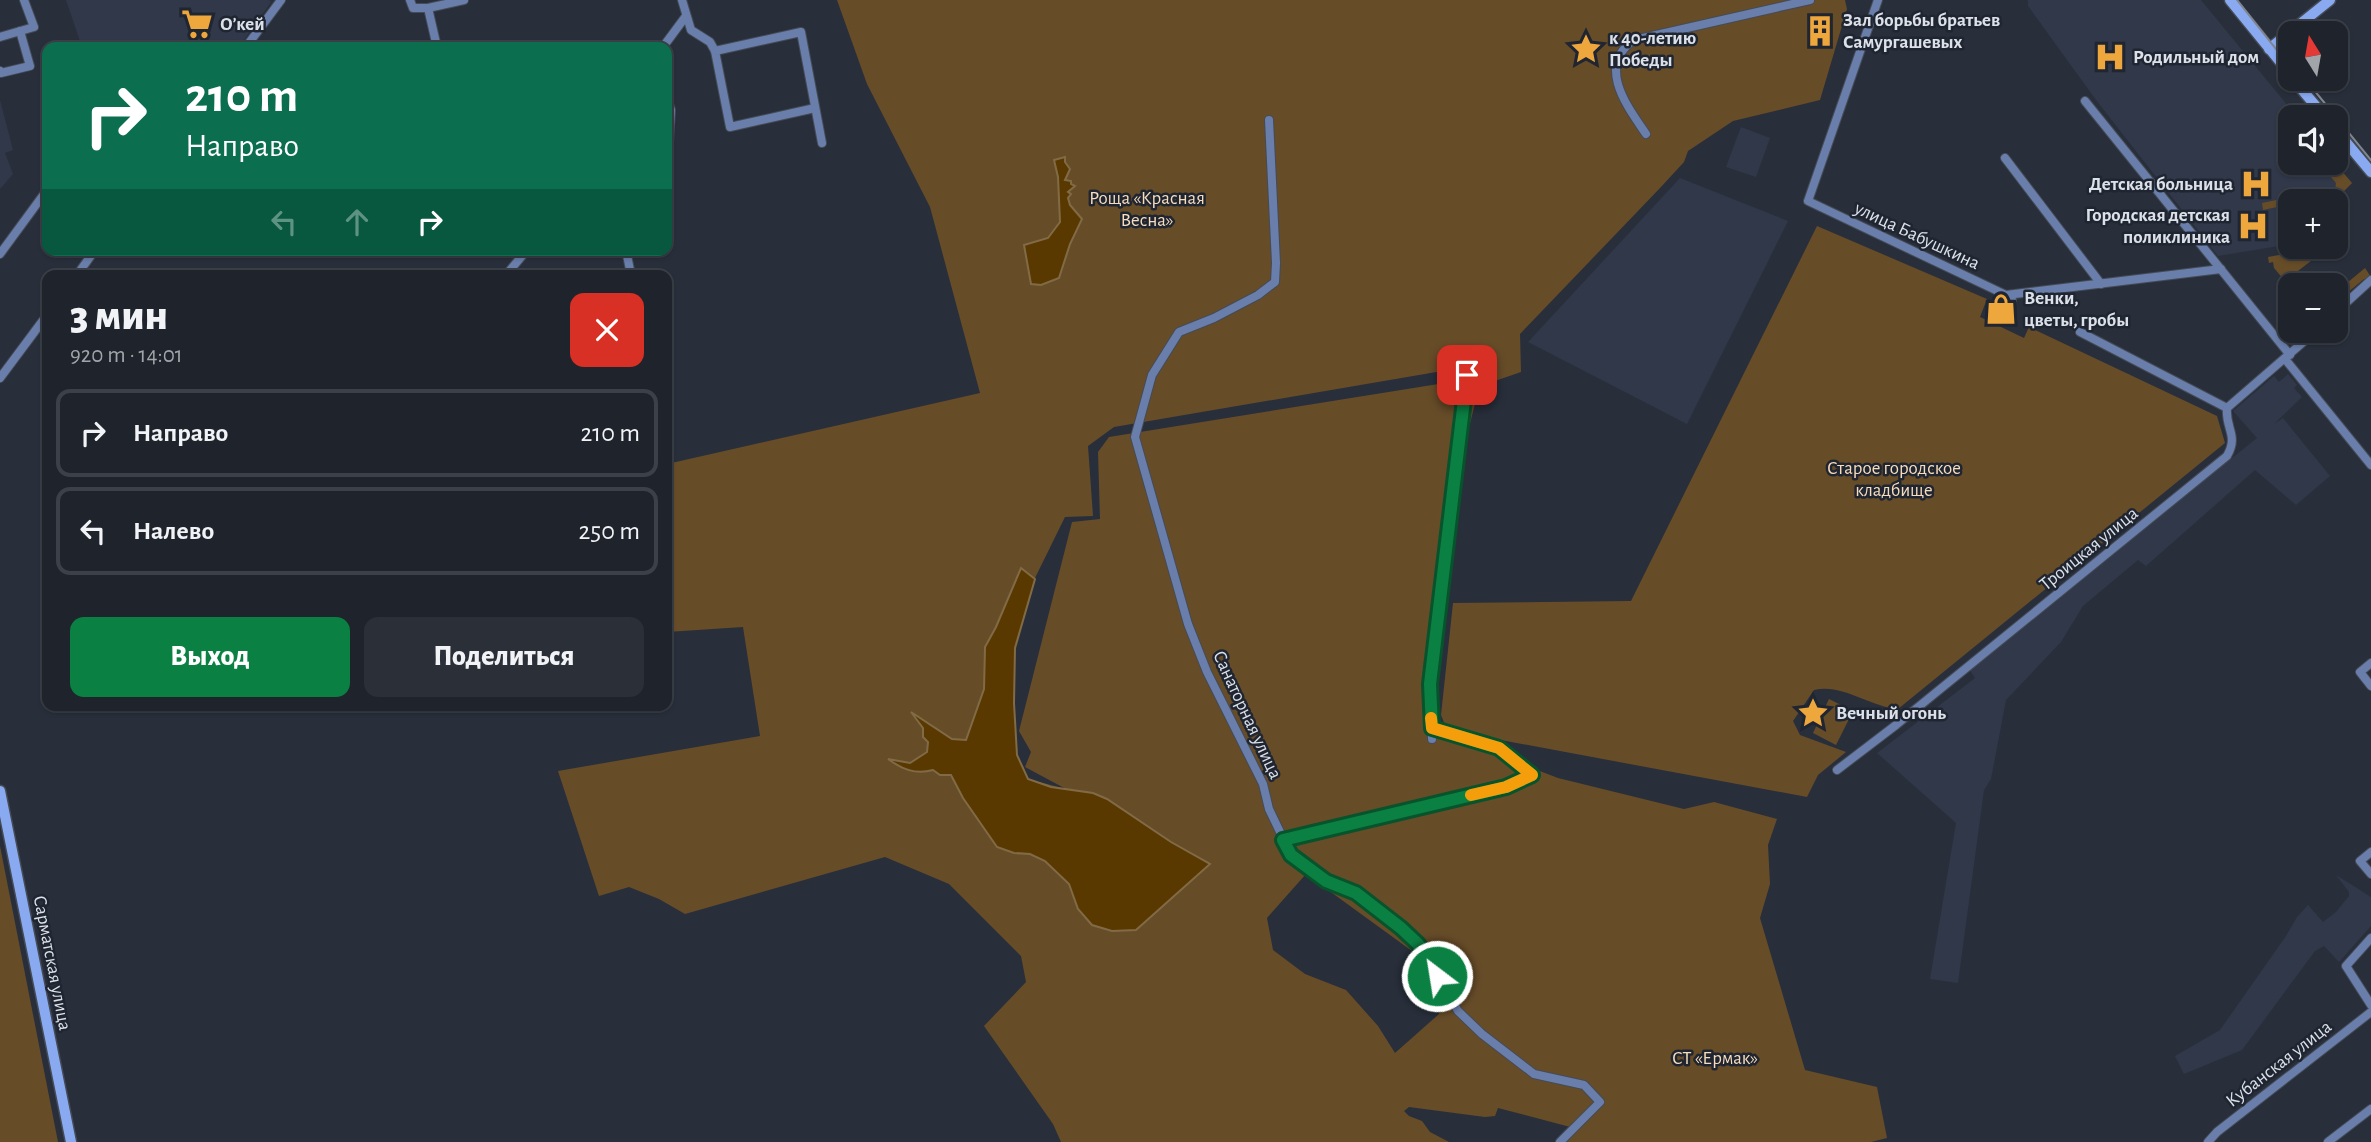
<!DOCTYPE html>
<html lang="ru">
<meta charset="utf-8">
<style>
body{margin:0;font-family:"Alegreya Sans",sans-serif;background:#2b2f38;color:#f1f3f6;height:100vh;display:flex;flex-direction:column;font-size:26px;white-space:nowrap}
*{box-sizing:border-box;margin:0}
p{font-size:23px;color:#a1a4a9}
.icon{flex:none;width:38px;height:38px;fill:none;stroke:currentColor;stroke-width:2;stroke-linecap:round;stroke-linejoin:round}
.map{position:relative;flex:1;overflow:hidden}
.details{position:absolute;left:42px;top:270px;width:630px;height:441px;display:flex;flex-direction:column;background:#1e232c;border-radius:14px;box-shadow:0 2px 5px #0004,0 0 0 2px #3c4048}
.details>*{flex:none}
.top-card{position:absolute;left:42px;top:42px;width:630px;height:214px;border-radius:14px;box-shadow:0 2px 5px #0004,0 0 0 2px #3c4048;background:#0b6e4f;color:#fff;overflow:hidden}
.needle{width:46px;rotate:349deg}
.controls{position:absolute;left:2278px;top:21px;display:grid;gap:14px}
.controls a{display:grid;place-items:center;width:70px;height:70px;border-radius:14px;background:#1e232c;box-shadow:0 2px 5px #0004,0 0 0 2px #3c4048;font-size:35px}
.pin{position:absolute;display:grid;place-items:center;width:60px;height:60px;color:#fff;margin:-30px;border-radius:14px;box-shadow:0 4px 10px #0006}
.me{position:absolute;width:77px;margin:-38px;rotate:329deg;stroke-linejoin:round;filter:drop-shadow(0 0 5px #0008)}
.turn{display:flex;align-items:center;gap:24px;height:147px;padding:0 28px;font-size:32px}
.turn .icon{width:91px;height:91px;stroke-width:2.5}
.turn b{display:block;font-size:49px;line-height:60px}
.lanes{display:flex;align-items:center;height:66px;padding:0 28px;background:#0003;justify-content:center;gap:35px;direction:ltr}
.lanes .off{opacity:.35}
.round{display:grid;place-items:center;flex:none;width:74px;height:74px;border-radius:14px;background:#2b2f38}
.headline{display:flex;align-items:center;justify-content:space-between;height:119px;padding:0 28px}
h1{font-size:42px;font-weight:800;line-height:52px}
.primary-button{display:flex;gap:14px;margin-top:auto;padding:14px 28px}
.primary-button a{flex:1;height:80px;border-radius:14px;background:#0b8043;color:#fff;font-size:28px;font-weight:800;line-height:80px;text-align:center}
.primary-button a+a{background:#2b2f38;color:#f1f3f6}
ul{padding:0;list-style:none}
li{display:flex;align-items:center;gap:21px;height:88px;margin:0 14px 10px;padding:0 14px;border:4px solid #3c4048;border-radius:14px}
li div{flex:1}
li b{display:block;font-size:26px}
li em{font-style:normal}
.map>svg:first-child{display:block}
.built{fill:#30384a}
.green{fill:#674c28;fill-rule:evenodd}
.water{fill:#5a3900;stroke:#816b46;stroke-width:2}
.lines{fill:none;stroke-linecap:round;stroke-linejoin:round}
.street-casing{stroke:#454b57;stroke-width:10}
.secondary-casing{stroke:#454b57;stroke-width:13}
.street{stroke:#697eaa;stroke-width:8}
.secondary{stroke:#89aaf0;stroke-width:10}
.tram{stroke:#808690;stroke-width:2}
.route-casing{stroke:#07532c;stroke-width:18}
.route{stroke:#0b8043;stroke-width:12}
.slow{stroke:#f59e0b;stroke-width:12}
.labels{text-anchor:middle;dominant-baseline:central;stroke-width:5;stroke-linejoin:round;paint-order:stroke}
.poi-label{font-size:19px;font-weight:bold;fill:#dce1e9;stroke:#1f2531;text-anchor:start}
.park-label{font-size:19px;fill:#f7ddbc;stroke:#1f2531}
.street-label{font-size:19px;fill:#dce1e9;stroke:#1f2531}
</style>
<div class="map">
<svg width="2371" height="1142" viewBox="0 0 2371 1142">
<rect width="100%" height="100%" fill="#282f3b"/>
<g class="built">
<path d="M66,0H269L271,2L239,47H82Z"/>
<path d="M2028,0H2201L2297,117H2291V163H2335L2352,183L2334,201H2291V244L2218,256L2096,100L2028,6Z"/>
<path d="M0,100L13,150L5,153L13,174L0,189Z"/>
<path d="M1741,127L1770,138L1756,177L1726,167Z"/>
<path d="M1680,178L1788,221L1687,424L1528,342Z"/>
<path d="M2288,374L2297,385L2294,388L2302,397L2274,424L2283,418L2330,476L2296,505L2255,470L2146,566L2138,560L2083,606L2061,642L2006,700L1991,779L1984,790L1958,983L1930,979L1956,823L1877,753L1975,678L1969,669L2257,438L2233,411L2274,376L2279,382Z"/>
<path d="M2336,875L2371,897V926L2339,962L2324,946L2315,951L2242,1050L2184,1074L2175,1056L2220,1030L2286,936L2297,917L2308,905L2323,922L2336,912L2349,896V892Z"/>
</g>
<g class="green">
<path d="M837,0H1845L1847,9L1820,100L1733,121L1688,151L1684,162L1660,188L1520,334L1521,372L1492,382L1488,371L1454,369L1114,427L1088,446L1093,516L1065,517L1035,578L1015,648L1014,703L1017,755L1028,779L1066,789L1025,767L1031,752L1019,731L1072,522L1100,519L1098,452L1109,437L1482,377L1455,481L1427,703L1446,735L1558,778L1684,809L1714,802L1777,819L1768,845L1770,884L1760,918L1805,1070L1877,1087L1887,1138L1871,1142H1562L1574,1128L1498,1108L1495,1116L1485,1117L1409,1107L1404,1111L1409,1116L1422,1121L1430,1132L1449,1142H1061L1053,1124L984,1026L1026,982L1021,956L949,884L885,857L685,914L659,899L629,887L599,896L558,771L760,736L743,627L667,632V464L980,393L930,207L867,84ZM1306,874L1412,951L1431,986L1439,1014L1395,1053L1378,1026L1346,990L1305,974L1273,950L1267,918Z"/>
<path d="M2316,163H2335L2352,183L2334,201H2329L2335,191L2336,183L2326,171L2317,167Z"/>
<path d="M2295,196L2296,201H2291V204L2263,210L2262,203Z"/>
<path d="M1817,226L1987,299L1980,317L2024,338L2029,327L2217,416L2225,443L1898,709C1870,707 1842,683 1814,690L1793,721L1800,735L1846,752L1818,775L1807,797L1447,730L1441,715L1453,603L1631,601Z"/>
<path d="M2321,247H2329L2285,281L2274,268L2273,262L2269,263L2268,257L2295,252L2302,261Z"/>
<path d="M2365,268L2371,277L2365,280L2364,279L2347,293L2350,297L2336,308V292Z"/>
<path d="M1829,699L1853,711L1836,745L1813,733Z"/>
<path d="M0,846L58,1142H0Z"/>
</g>
<g class="water">
<path d="M1065,157V162L1070,169L1065,180L1071,181V184L1075,186L1068,192L1071,194L1068,198L1070,205L1082,219L1070,244L1059,278L1041,285L1031,284L1024,245L1048,238L1060,222L1058,177L1054,160Z"/>
<path d="M1021,568L1035,579L1015,648L1014,703L1017,755L1028,779L1051,787L1093,793L1107,799L1171,842L1210,864L1136,930L1112,931L1092,925L1078,909L1069,884L1045,861L1030,854L1014,853L997,847L963,798L951,775H940L933,770C915,775 902,769 888,759L910,763L927,752L928,742L923,737V728L911,712L952,739L966,740L984,689L985,647L996,627Z"/>
</g>
<g class="lines">
<defs>
<g id="street">
<path d="M410,0L413,8H428L464,0"/>
<path d="M682,0L691,30L710,42L715,51L730,127L815,108"/>
<path d="M1878,0L1808,201L2006,295L2012,300"/>
<path d="M428,8L437,47"/>
<path d="M0,37L34,27L24,0"/>
<path d="M246,47L281,0"/>
<path d="M663,47L686,16"/>
<path d="M715,51L801,32L822,143"/>
<path d="M0,71L1,73L30,66L20,31"/>
<path d="M667,98L671,110L669,142L667,145"/>
<path d="M2085,101L2290,355"/>
<path d="M1269,120L1276,263L1275,282L1258,295L1214,318L1179,332L1152,375L1135,437L1188,624L1207,672L1263,784L1269,809L1291,855L1326,881L1356,893L1401,928L1418,944L1458,1011L1482,1034L1534,1074L1584,1085L1600,1102L1560,1142"/>
<path d="M1646,134C1627,106 1596,66 1634,40L1810,0"/>
<path d="M2005,158L2101,284"/>
<path d="M626,250L631,275"/>
<path d="M0,254L47,190"/>
<path d="M77,275L95,250"/>
<path d="M506,275L527,250"/>
<path d="M2006,295L2221,269"/>
<path d="M2336,312L2371,280"/>
<path d="M2080,332L2227,408"/>
<path d="M2285,359L2371,465"/>
<path d="M0,378L47,315"/>
<path d="M2227,408L2316,331"/>
<path d="M2371,663L2360,672L2371,686"/>
<path d="M1432,739L1430,684L1467,375"/>
<path d="M1837,770L1896,725L2227,456C2239,435 2225,429 2227,408"/>
<path d="M1283,840L1506,787L1532,775L1499,748L1431,728"/>
<path d="M2371,852L2360,861L2371,874"/>
<path d="M2371,938L2346,966L2371,1005"/>
<path d="M2208,1142L2217,1132L2371,1012"/>
<path d="M2328,1142L2371,1109"/>
</g>
<g id="secondary">
<path d="M2230,0L2291,75"/>
<path d="M2269,49L2330,0"/>
<path d="M2293,79L2325,117"/>
<path d="M2336,130L2371,172"/>
<path d="M0,791L71,1142"/>
</g>
</defs>
<use href="#street" class="street-casing"/>
<use href="#secondary" class="secondary-casing"/>
<use href="#street" class="street"/>
<use href="#secondary" class="secondary"/>
<g class="tram">
<path d="M2237,0L2291,68"/>
<path d="M2305,79L2371,160"/>
</g>
</g>
<g class="lines">
<defs>
<path id="route" d="M1437,976L1418,944L1401,928L1356,893L1326,881L1291,855L1283,840L1506,787L1532,775L1499,748L1432,728L1430,684L1467,375"/>
</defs>
<use href="#route" class="route-casing"/>
<use href="#route" class="route"/>
<path class="slow" d="M1431,718L1432,728L1499,748L1532,775L1506,787L1471,795"/>
</g>
<defs>
<symbol id="supermarket-bare" viewBox="-9 -9 18 18"><path d="M-6-5.5h2.5l.6 2H6L4.5 2H-2.5L-4.4-4H-6ZM-1.5 3.2a1.3 1.3 0 1 0 .1 0ZM3 3.2a1.3 1.3 0 1 0 .1 0Z" fill="#eea73d" stroke="#1f2531" stroke-width="2.5" paint-order="stroke"/></symbol>
<symbol id="building-bare" viewBox="-9 -9 18 18"><path d="M-4-6H4V6H1V3H-1V6H-4ZM-2.5-4.3h1.7v1.8h-1.7ZM.8-4.3h1.7v1.8H.8ZM-2.5-1h1.7V.8h-1.7ZM.8-1h1.7V.8H.8Z" fill="#eea73d" stroke="#1f2531" stroke-width="2.5" paint-order="stroke"/></symbol>
<symbol id="sight-bare" viewBox="-9 -9 18 18"><path d="M0-6L1.8-2.2L6-1.7L2.9 1.2L3.7 5.4L0 3.3L-3.7 5.4L-2.9 1.2L-6-1.7L-1.8-2.2Z" fill="#eea73d" stroke="#1f2531" stroke-width="2.5" paint-order="stroke"/></symbol>
<symbol id="hospital-bare" viewBox="-9 -9 18 18"><path d="M-5-5h3v3.5h4V-5h3V5h-3V1.5h-4V5h-3Z" fill="#eea73d" stroke="#1f2531" stroke-width="2.5" paint-order="stroke"/></symbol>
<symbol id="shop-bare" viewBox="-9 -9 18 18"><path d="M-5-2.5h2.3a2.7 3.5 0 0 1 5.4 0H5L5.5 6h-11ZM-1.5-2.5h3a1.5 2.3 0 0 0-3 0Z" fill="#eea73d" stroke="#1f2531" stroke-width="2.5" paint-order="stroke"/></symbol>
</defs>
<g fill-rule="evenodd">
<use href="#supermarket-bare" x="175" y="2" width="44" height="44"/>
<use href="#building-bare" x="1798" y="9" width="44" height="44"/>
<use href="#sight-bare" x="1564" y="27" width="44" height="44"/>
<use href="#hospital-bare" x="2088" y="35" width="44" height="44"/>
<use href="#hospital-bare" x="2234" y="162" width="44" height="44"/>
<use href="#hospital-bare" x="2231" y="204" width="44" height="44"/>
<use href="#shop-bare" x="1979" y="287" width="44" height="44"/>
<use href="#sight-bare" x="1791" y="691" width="44" height="44"/>
</g>
<g class="labels">
<g class="poi-label">
<text x="1843" y="20">Зал борьбы братьев<tspan x="1843" dy="22">Самургашевых</tspan></text>
<text x="220" y="24">О’кей</text>
<text x="1609" y="38">к 40-летию<tspan x="1609" dy="22">Победы</tspan></text>
<text x="2133" y="57">Родильный дом</text>
<text x="2233" y="184" text-anchor="end">Детская больница</text>
<text x="2230" y="215" text-anchor="end">Городская детская<tspan x="2230" dy="22">поликлиника</tspan></text>
<text x="2024" y="298">Венки,<tspan x="2024" dy="22">цветы, гробы</tspan></text>
<text x="1836" y="713">Вечный огонь</text>
</g>
<g class="park-label">
<text x="1147" y="198">Роща «Красная<tspan x="1147" dy="22">Весна»</tspan></text>
<text x="1894" y="468">Старое городское<tspan x="1894" dy="22">кладбище</tspan></text>
<text x="1715" y="1058">СТ «Ермак»</text>
</g>
<g class="street-label">
<text transform="translate(1917 236) rotate(25)">улица Бабушкина</text>
<text transform="translate(2089 549) rotate(-39)">Троицкая улица</text>
<text transform="translate(1247 715) rotate(65)">Санаторная улица</text>
<text transform="translate(52 963) rotate(79)">Сарматская улица</text>
<text transform="translate(2279 1064) rotate(-38)">Кубанская улица</text>
</g>
</g>
</svg>
<div class="controls">
<a><svg class="needle" viewBox="-14 -14 28 28"><path d="M0-13l5 13h-10z" fill="#e53935"/><path d="M0 13l5-13h-10z" fill="#a1a4a9"/></svg></a>
<a><svg class="icon" aria-label="sound" viewBox="0 0 24 24"><path d="M4 9h4l5-4v14l-5-4H4zM17 9q2 3 0 6"/></svg></a>
<a>+</a>
<a>−</a>
</div>
<div class="pin" style="left:1467px;top:375px;background:#d93025"><svg class="icon" aria-label="arrive" viewBox="0 0 24 24"><path d="M6 21V4h12l-3 4 3 4H6"/></svg></div>
<svg class="me" style="left:1437px;top:976px" viewBox="-20 -20 40 40"><circle r="17" fill="#0b8043" stroke="#fff" stroke-width="3"/><path d="M0-11L8 9 0 5-8 9z" fill="#fff"/></svg>
<div class="top-card">
<div class="turn"><svg class="icon" aria-label="right" viewBox="0 0 24 24"><path d="M7 20v-9h11M14 6l5 5-5 5"/></svg><div><b>210 m</b>Направо</div></div>
<div class="lanes"><svg class="icon off" aria-label="left" viewBox="0 0 24 24"><path d="M17 20v-9H6M10 6l-5 5 5 5"/></svg><svg class="icon off" aria-label="ahead" viewBox="0 0 24 24"><path d="M12 20V5M6 11l6-6 6 6"/></svg><svg class="icon" aria-label="right" viewBox="0 0 24 24"><path d="M7 20v-9h11M14 6l5 5-5 5"/></svg></div>
</div>
<section class="details">
<div class="headline"><div><h1>3 мин</h1><p>920 m · 14:01</p></div><a class="round" style="background:#d93025;color:#fff"><svg class="icon" aria-label="close" viewBox="0 0 24 24"><path d="M6 6l12 12M18 6L6 18"/></svg></a></div>
<ul>
<li><svg class="icon" aria-label="right" viewBox="0 0 24 24"><path d="M7 20v-9h11M14 6l5 5-5 5"/></svg><div><b>Направо</b></div><em>210 m</em></li>
<li><svg class="icon" aria-label="left" viewBox="0 0 24 24"><path d="M17 20v-9H6M10 6l-5 5 5 5"/></svg><div><b>Налево</b></div><em>250 m</em></li>
</ul>
<div class="primary-button"><a>Выход</a><a>Поделиться</a></div>
</section>
</div>
